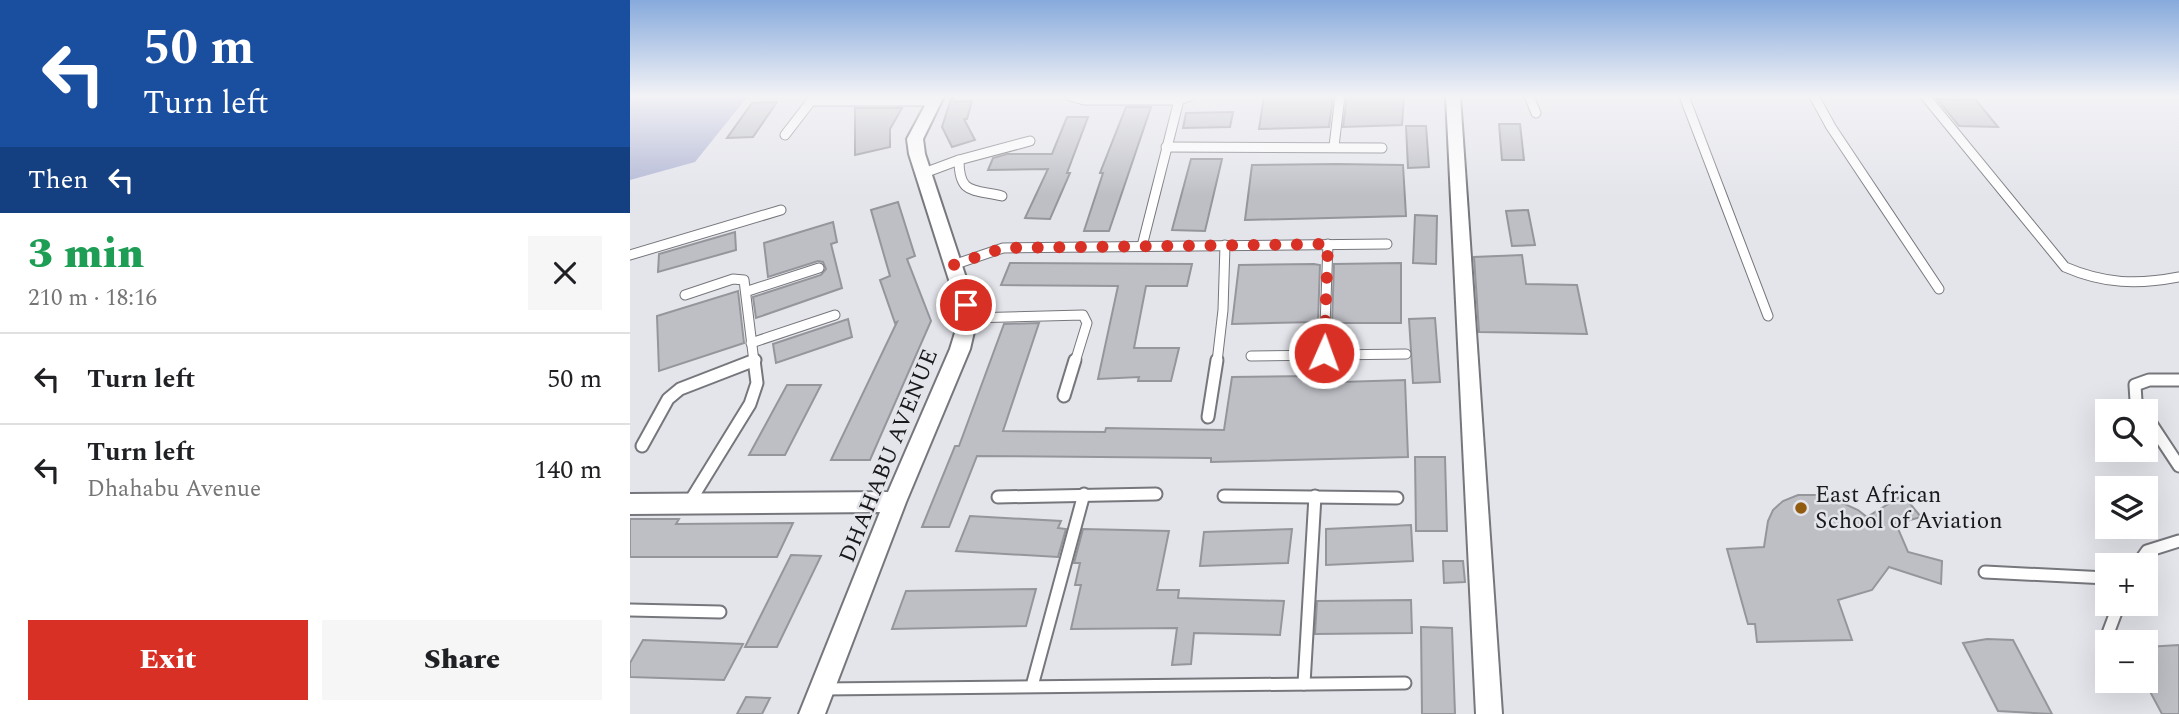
<!DOCTYPE html>
<meta charset="utf-8">
<style>
body{margin:0;font-family:Spectral,serif;background:#f6f6f6;color:#202124;height:100vh;display:flex;flex-direction:column;font-size:26px;white-space:nowrap}
*{box-sizing:border-box;margin:0}
p{font-size:23px;color:#757577}
.icon{flex:none;width:38px;height:38px;fill:none;stroke:currentColor;stroke-width:2;stroke-linecap:round;stroke-linejoin:round}
.map{position:relative;flex:1;overflow:hidden}
.side{display:flex;flex-direction:column;background:#fff;width:630px}
.side>*{flex:none}
.top-card{background:#1a4fa0;color:#fff;overflow:hidden}
.controls{position:absolute;left:1465px;top:399px;display:grid;gap:14px}
.controls a{display:grid;place-items:center;width:63px;height:63px;border-radius:0px;background:#fff;box-shadow:0 7px 28px #0002;font-size:35px}
.pin{position:absolute;display:grid;place-items:center;width:60px;height:60px;color:#fff;margin:-30px;border:4px solid #fff;border-radius:50%;box-shadow:0 2px 7px #0007}
.me{position:absolute;width:77px;margin:-38px;rotate:2deg;stroke-linejoin:round;filter:drop-shadow(0 0 5px #0008)}
.turn{display:flex;align-items:center;gap:24px;height:147px;padding:0 28px;font-size:32px}
.turn .icon{width:91px;height:91px;stroke-width:2.5}
.turn b{display:block;font-size:49px;line-height:60px}
.then{display:flex;align-items:center;height:66px;padding:0 28px;background:#0003;gap:14px;font-size:26px}
.round{display:grid;place-items:center;flex:none;width:74px;height:74px;border-radius:0px;background:#f6f6f6}
.head{display:flex;align-items:center;justify-content:space-between;height:119px;padding:0 28px}
h1{font-size:42px;font-weight:800;line-height:52px;color:#1e9e55}
.button{display:flex;gap:14px;margin-top:auto;padding:14px 28px}
.button a{flex:1;height:80px;border-radius:0px;background:#d93025;color:#fff;font-size:28px;font-weight:800;line-height:80px;text-align:center}
.button a+a{background:#f6f6f6;color:#202124}
ul{padding:0;list-style:none}
li{display:flex;align-items:center;gap:21px;height:91px;padding:0 28px;border-top:2px solid #e0e0e0}
li div{flex:1}
li b{display:block;font-size:26px}
li em{font-style:normal}
main{display:flex;flex:1;min-height:0}
.map>svg:first-child{display:block}
.green{fill:#b1b6d4}
.building{fill:#bebfc5;stroke:#95969b;stroke-width:2}
.lines{fill:none;stroke-linecap:round;stroke-linejoin:round}
.lane-far1-casing{stroke:#76777c;stroke-width:11}
.lane-casing{stroke:#76777c;stroke-width:15}
.street-casing{stroke:#76777c;stroke-width:4}
.lane-far1{stroke:#fff;stroke-width:9}
.lane{stroke:#fff;stroke-width:11}
.street{fill:#fff;fill-rule:evenodd}
.route{stroke:#d93025;stroke-width:12;stroke-dasharray:0 21.6}
.poi-dot{fill:#915b10;stroke:#e4e5eb;stroke-width:2.5}
.labels{text-anchor:middle;dominant-baseline:central;stroke-width:5;stroke-linejoin:round;paint-order:stroke}
.street-label{font-size:23px;fill:#19191b;stroke:#e4e5eb}
.poi-label{font-size:23px;fill:#19191b;stroke:#e4e5eb;text-anchor:start}
</style>
<main>
<section class="side">
<div class="top-card">
<div class="turn"><svg class="icon" aria-label="left" viewBox="0 0 24 24"><path d="M17 20v-9H6M10 6l-5 5 5 5"/></svg><div><b>50 m</b>Turn left</div></div>
<div class="then">Then<svg class="icon" aria-label="left" viewBox="0 0 24 24"><path d="M17 20v-9H6M10 6l-5 5 5 5"/></svg></div>
</div>
<div class="head"><div><h1>3 min</h1><p>210 m · 18:16</p></div><a class="round"><svg class="icon" aria-label="close" viewBox="0 0 24 24"><path d="M6 6l12 12M18 6L6 18"/></svg></a></div>
<ul>
<li><svg class="icon" aria-label="left" viewBox="0 0 24 24"><path d="M17 20v-9H6M10 6l-5 5 5 5"/></svg><div><b>Turn left</b></div><em>50 m</em></li>
<li><svg class="icon" aria-label="left" viewBox="0 0 24 24"><path d="M17 20v-9H6M10 6l-5 5 5 5"/></svg><div><b>Turn left</b><p>Dhahabu Avenue</p></div><em>140 m</em></li>
</ul>
<div class="button"><a>Exit</a><a>Share</a></div>
</section>
<div class="map">
<svg width="1549" height="714" viewBox="0 0 1549 714">
<rect width="100%" height="100%" fill="#e4e5eb"/>
<path class="green" d="M0,96H118L65,162L0,180Z"/>
<g class="building">
<path d="M322,96L325,102L342,101L337,119H334L345,140L322,147L312,127Z"/>
<path d="M634,96H703L699,127L629,129Z"/>
<path d="M717,96H774L772,125L713,127Z"/>
<path d="M1307,99L1346,100L1368,127L1329,126Z"/>
<path d="M147,102L123,137L97,138L122,103Z"/>
<path d="M496,107H521L479,231H454L473,173H470Z"/>
<path d="M225,108H272L260,129V147L225,155Z"/>
<path d="M603,112L600,127L553,128L556,113Z"/>
<path d="M437,117H458L437,173H440L420,219L395,218L418,169L358,170L363,158L377,154H422Z"/>
<path d="M869,124H890L894,160H872Z"/>
<path d="M776,126H796L799,167L778,168Z"/>
<path d="M561,159H592L575,231L542,230Z"/>
<path d="M707,164L773,165L776,216L615,220L622,165Z"/>
<path d="M268,202L285,256L277,259L301,321L240,460H201L267,322L265,323L250,280L260,276L241,210Z"/>
<path d="M898,210L905,245L882,246L876,211Z"/>
<path d="M785,215L807,216L806,264L783,263Z"/>
<path d="M203,222L207,242L201,244L212,288L126,318L123,297L191,275L196,269L193,262L188,261L138,277L134,243Z"/>
<path d="M105,232L106,250L28,272L29,254Z"/>
<path d="M892,255L896,284L947,285L957,334L849,332L844,257Z"/>
<path d="M380,263L562,264L557,286H516L504,348H549L541,381H508L509,377L468,379L488,286L371,285Z"/>
<path d="M771,263V323H702L704,264Z"/>
<path d="M684,264L690,265L688,322L602,324L609,265Z"/>
<path d="M108,291L114,343L29,371L27,316Z"/>
<path d="M805,318L810,382L783,383L779,319Z"/>
<path d="M218,319L222,337L146,363L143,344Z"/>
<path d="M409,323L373,431L475,432L476,428L594,430L602,377L679,376L678,383L775,380L778,457L581,462V458L347,456L319,527H292L325,446H329L374,324Z"/>
<path d="M157,385H191L155,455H119Z"/>
<path d="M785,457H815L817,531H786Z"/>
<path d="M1168,495H1195L1228,510L1237,517L1273,495L1291,517L1266,524L1278,552L1312,561L1311,584L1259,567L1242,590L1208,600L1222,640L1127,642L1125,624H1118L1097,549L1134,547L1138,521L1143,510L1153,501Z"/>
<path d="M340,516L431,521L428,528L436,529L428,557L326,551Z"/>
<path d="M0,519H49L46,524L163,523L147,557H0Z"/>
<path d="M781,525L783,561L696,565V529Z"/>
<path d="M453,529L539,531L527,590H549L548,598L654,601L650,635L564,633L561,664L542,665L547,628L441,629L451,585H445L450,563H444Z"/>
<path d="M662,529L658,563L570,566L574,532Z"/>
<path d="M161,555L191,556L147,647H115Z"/>
<path d="M813,561H833L835,582L814,583Z"/>
<path d="M406,589L396,626L262,629L276,591Z"/>
<path d="M781,600L782,633L685,634L687,601Z"/>
<path d="M791,627L822,628L825,714H792Z"/>
<path d="M1357,639L1383,640L1422,714L1368,711L1333,643Z"/>
<path d="M13,640L113,644L94,680L0,677V663Z"/>
<path d="M1549,645V714H1532L1516,684V647Z"/>
<path d="M116,697L140,698L132,714H107Z"/>
</g>
<g class="lines">
<defs>
<g id="lane-far1">
<path d="M440,96L454,100H549"/>
<path d="M899,96L906,113"/>
<path d="M1054,96L1138,316"/>
<path d="M1184,96L1201,127L1309,289"/>
<path d="M1295,96L1435,267C1474,284 1508,285 1549,277"/>
<path d="M181,101H305"/>
<path d="M155,135L185,96"/>
<path d="M704,146L710,96"/>
<path d="M536,147L752,148"/>
<path d="M329,160C329,195 343,189 372,196"/>
<path d="M294,173L329,160L400,141"/>
<path d="M512,246L549,100L560,96"/>
<path d="M0,255L151,210"/>
<path d="M323,265L373,248L757,244"/>
<path d="M118,291L189,268"/>
<path d="M55,295L103,279L114,280L124,362"/>
<path d="M338,318L453,315L457,323L445,362"/>
<path d="M121,343L205,315"/>
<path d="M694,353L698,244"/>
<path d="M621,356L776,354"/>
<path d="M120,362L125,360"/>
<path d="M587,362L593,310L595,245"/>
</g>
<g id="lane">
<path d="M434,396L445,360"/>
<path d="M1513,411L1506,401L1505,385L1519,380H1549"/>
<path d="M1516,416L1549,466"/>
<path d="M578,417L587,360"/>
<path d="M12,446L38,399L50,389L125,360"/>
<path d="M594,496L767,498"/>
<path d="M368,497L526,494"/>
<path d="M59,503L120,404L127,383L124,360"/>
<path d="M1507,565L1517,551L1549,541"/>
<path d="M1355,572L1477,578"/>
<path d="M0,610L90,612"/>
<path d="M1475,671L1477,636L1489,604"/>
<path d="M674,684L685,496"/>
<path d="M402,686L454,494"/>
<path d="M192,689L775,683"/>
</g>
<g id="street">
<path d="M300,96H314L293,139L295,154L345,305L346,323L340,349L276,502L195,714H169L250,512L0,514V494L258,492L320,349L328,323L327,305L279,154L277,139Z"/>
<path d="M816,96H830L872,714H846Z"/>
</g>
</defs>
<use href="#lane-far1" class="lane-far1-casing"/>
<use href="#lane" class="lane-casing"/>
<use href="#street" class="street-casing"/>
<use href="#lane-far1" class="lane-far1"/>
<use href="#lane" class="lane"/>
<use href="#street" class="street"/>
</g>
<linearGradient id="sky" x2="0" y2="1"><stop stop-color="#87aadc"/><stop offset="0.49" stop-color="#f3f3f6"/><stop offset="1" stop-color="#f3f3f6" stop-opacity="0"/></linearGradient>
<rect width="1549" height="196" fill="url(#sky)"/>
<g class="lines">
<path class="route" d="M336,305L323,265L373,248L698,244L694,353"/>
</g>
<circle class="poi-dot" cx="1171" cy="508" r="7"/>
<g class="labels">
<g class="street-label">
<text transform="translate(259 456) rotate(-68)">DHAHABU AVENUE</text>
</g>
<g class="poi-label">
<text x="1185" y="495">East African<tspan x="1185" dy="26">School of Aviation</tspan></text>
</g>
</g>
</svg>
<div class="controls">
<a><svg class="icon" aria-label="search" viewBox="0 0 24 24"><circle cx="10" cy="10" r="6"/><path d="M15 15l6 6"/></svg></a>
<a><svg class="icon" aria-label="layers" viewBox="0 0 24 24"><path d="M12 4l9 5-9 5-9-5zM3 14l9 5 9-5"/></svg></a>
<a>+</a>
<a>−</a>
</div>
<div class="pin" style="left:336px;top:305px;background:#d93025"><svg class="icon" aria-label="arrive" viewBox="0 0 24 24"><path d="M6 21V4h12l-3 4 3 4H6"/></svg></div>
<svg class="me" style="left:694px;top:353px" viewBox="-20 -20 40 40"><circle r="17" fill="#d93025" stroke="#fff" stroke-width="3"/><path d="M0-11L8 9 0 5-8 9z" fill="#fff"/></svg>
</div>
</main>
